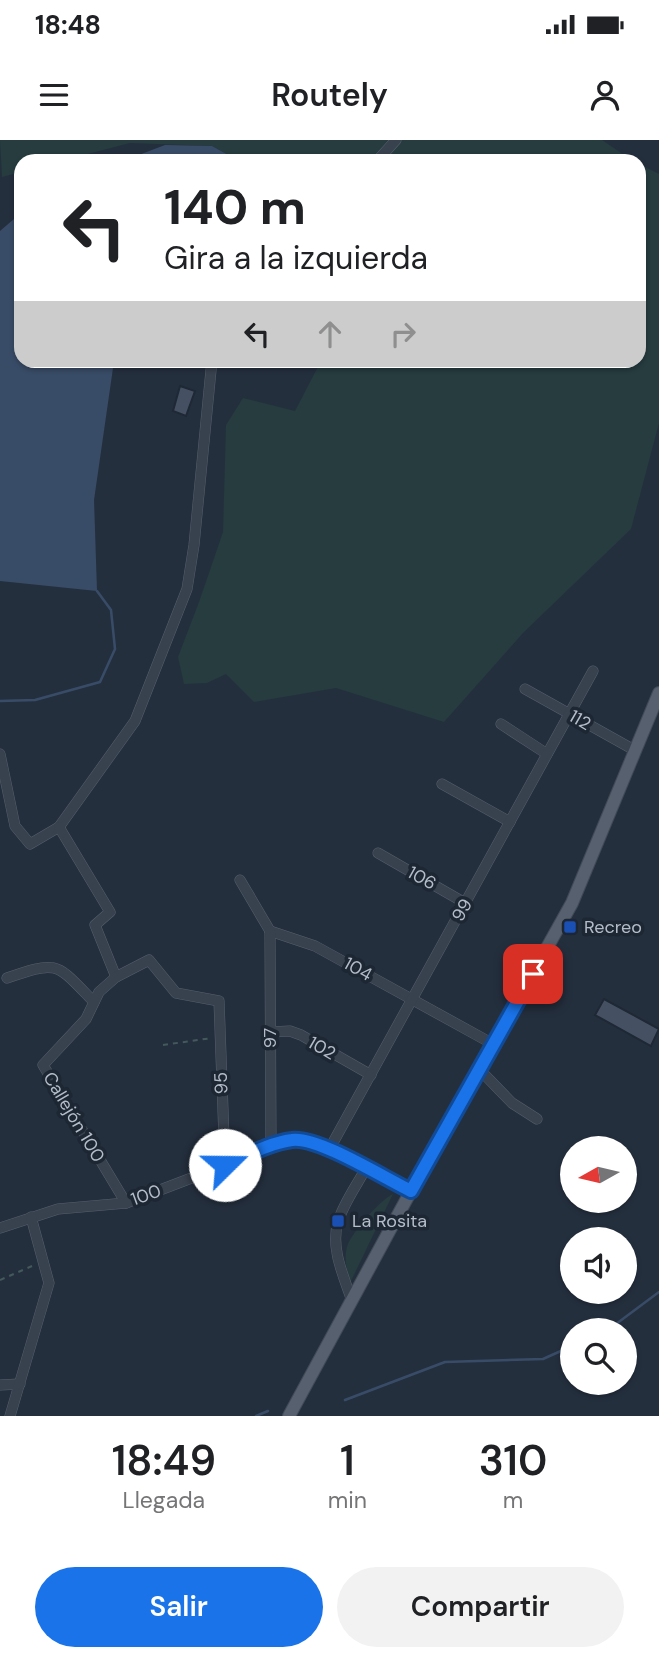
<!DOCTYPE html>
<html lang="es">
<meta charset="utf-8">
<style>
body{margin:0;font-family:"DM Sans",sans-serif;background:#f2f2f2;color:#202124;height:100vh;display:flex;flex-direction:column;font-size:26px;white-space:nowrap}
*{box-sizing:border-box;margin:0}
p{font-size:23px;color:#757577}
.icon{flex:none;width:38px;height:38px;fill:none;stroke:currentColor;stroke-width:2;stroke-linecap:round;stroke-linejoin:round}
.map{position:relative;height:1276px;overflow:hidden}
.drawer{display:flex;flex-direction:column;background:#fff;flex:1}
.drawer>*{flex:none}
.hud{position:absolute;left:14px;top:14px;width:632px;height:214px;border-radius:21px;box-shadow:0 2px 5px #0004;background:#fff;color:#202124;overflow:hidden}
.needle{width:46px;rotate:262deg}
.controls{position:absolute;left:560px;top:996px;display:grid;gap:14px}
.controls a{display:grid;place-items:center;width:77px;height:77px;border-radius:50%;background:#fff;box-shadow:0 2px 5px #0004;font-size:35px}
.pin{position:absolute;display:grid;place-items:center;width:60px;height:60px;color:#fff;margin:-30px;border-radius:14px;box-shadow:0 4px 10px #0006}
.me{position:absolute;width:77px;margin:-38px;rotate:68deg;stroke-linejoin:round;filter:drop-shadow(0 0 5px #0008)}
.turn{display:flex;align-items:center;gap:24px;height:147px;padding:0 35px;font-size:32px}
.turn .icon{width:91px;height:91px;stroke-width:2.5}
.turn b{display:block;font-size:49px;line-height:60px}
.lanes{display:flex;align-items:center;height:66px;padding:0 35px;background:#0003;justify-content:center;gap:35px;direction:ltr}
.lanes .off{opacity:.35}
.eta{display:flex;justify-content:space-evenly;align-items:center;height:119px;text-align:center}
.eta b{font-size:42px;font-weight:600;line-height:49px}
.primary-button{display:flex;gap:14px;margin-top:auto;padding:14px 35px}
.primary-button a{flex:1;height:80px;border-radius:42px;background:#1a73e8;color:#fff;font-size:28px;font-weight:600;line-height:80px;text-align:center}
.primary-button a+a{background:#f2f2f2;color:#202124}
.status{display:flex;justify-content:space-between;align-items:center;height:49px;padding:0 35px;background:#fff;direction:ltr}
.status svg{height:19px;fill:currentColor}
header{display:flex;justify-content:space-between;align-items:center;height:91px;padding:0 35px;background:#fff;font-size:32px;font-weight:600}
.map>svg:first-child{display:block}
.green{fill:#263c3f}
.water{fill:#394c67}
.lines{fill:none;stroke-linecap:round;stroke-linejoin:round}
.stream{stroke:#394c67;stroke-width:2.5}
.building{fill:#455162;stroke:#1f2835;stroke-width:2}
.minor-casing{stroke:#565f6c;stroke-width:11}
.major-casing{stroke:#414a57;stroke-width:14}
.path{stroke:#44595c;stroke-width:2;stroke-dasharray:5 5;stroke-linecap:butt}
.minor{stroke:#38414e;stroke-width:10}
.major{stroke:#56606e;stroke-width:12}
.route-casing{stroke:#114b97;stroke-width:18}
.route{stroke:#1a73e8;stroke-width:12}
.transit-dot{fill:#1a4fb4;stroke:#1d2633;stroke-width:2.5}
.labels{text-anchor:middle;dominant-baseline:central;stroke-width:7;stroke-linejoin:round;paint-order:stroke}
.street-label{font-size:18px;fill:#b4bcc9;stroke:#1d2633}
.poi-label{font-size:18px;fill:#b4bcc9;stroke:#1d2633;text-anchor:start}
</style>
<div class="status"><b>18:48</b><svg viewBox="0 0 49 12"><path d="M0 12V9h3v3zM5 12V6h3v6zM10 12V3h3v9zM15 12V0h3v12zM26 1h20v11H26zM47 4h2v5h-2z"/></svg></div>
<header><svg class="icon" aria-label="menu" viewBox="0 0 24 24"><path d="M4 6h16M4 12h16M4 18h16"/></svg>Routely<svg class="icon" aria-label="person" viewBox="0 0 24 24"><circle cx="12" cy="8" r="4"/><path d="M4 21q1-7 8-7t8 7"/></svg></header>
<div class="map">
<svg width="659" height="1276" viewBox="0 0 659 1276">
<rect width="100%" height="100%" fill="#242f3e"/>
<g class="green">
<path d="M0,0H602L633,21H239L212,6L130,3L61,21H21V32L2,37Z"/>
<path d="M639,24L659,34V283L631,389L523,493L444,582L336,548L254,562L226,534L207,543L184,544L178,517L199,462L223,392L226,285L243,258L295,271L321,221L639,220Z"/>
<path d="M393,1054L350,1143C347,1130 343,1117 348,1104C355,1089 379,1061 393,1054Z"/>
</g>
<g class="water">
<path d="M165,5L212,6L239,21H123Z"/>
<path d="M21,73V220L114,221L94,360L97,451L0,441V91Z"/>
</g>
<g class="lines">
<g class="stream">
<path d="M0,561L35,560L100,542L115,509L111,470L97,451"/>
<path d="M608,1190L659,1152"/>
<path d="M345,1260L445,1222L543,1219L572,1206"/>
<path d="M256,1276L268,1271"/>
</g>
</g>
<g class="building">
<path d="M180,246L195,251L186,276L173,271Z"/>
<path d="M604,859L659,889L651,906L595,875Z"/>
</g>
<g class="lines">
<defs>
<g id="minor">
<path d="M377,21L396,0"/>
<path d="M525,549L636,611"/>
<path d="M501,584L547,614"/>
<path d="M0,614L15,686L30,704L59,687L135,581L187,449L194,405L212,220"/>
<path d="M442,644L510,682"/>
<path d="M59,687L110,772L95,785L116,837"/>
<path d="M378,713L465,763"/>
<path d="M240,740L270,791L315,806L493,904"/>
<path d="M270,791L271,1006"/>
<path d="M7,838C59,820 56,823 94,862"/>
<path d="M271,892L290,891L301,895L371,935"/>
<path d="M480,930L512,963L537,979"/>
<path d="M330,1008L593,531"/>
<path d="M126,1063L43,925L86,879L99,852L116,837L149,820L176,853L219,861L225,1025"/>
<path d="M0,1088L58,1069L126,1063L291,1000L305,999L330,1008L411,1051"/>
<path d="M352,1161C344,1137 330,1108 338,1082C343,1064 357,1045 366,1028"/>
<path d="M0,1245L20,1244"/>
<path d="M10,1276L49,1143L31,1077"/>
</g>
<path id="major" d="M289,1276L411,1051L572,763L659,553"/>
</defs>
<use href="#minor" class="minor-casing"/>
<use href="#major" class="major-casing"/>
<g class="path">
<path d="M163,905L212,898"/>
<path d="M0,1140L32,1126"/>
</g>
<use href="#minor" class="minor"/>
<use href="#major" class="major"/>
</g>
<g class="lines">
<defs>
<path id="route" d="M225,1025C246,1016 269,1003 292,1000C317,996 384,1038 411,1051L533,834"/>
</defs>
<use href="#route" class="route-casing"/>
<use href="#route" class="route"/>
</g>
<g class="transit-dot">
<rect x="563" y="780" width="14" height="14" rx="3.5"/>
<rect x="331" y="1074" width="14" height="14" rx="3.5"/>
</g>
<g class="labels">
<g class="street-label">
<text transform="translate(580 580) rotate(30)">112</text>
<text transform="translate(422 738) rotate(29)">106</text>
<text transform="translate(462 770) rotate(-61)">99</text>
<text transform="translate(358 829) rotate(29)">104</text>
<text transform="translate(270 898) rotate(-90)">97</text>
<text transform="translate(322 908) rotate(30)">102</text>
<text transform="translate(221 943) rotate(-92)">95</text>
<text transform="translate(74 977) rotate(59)">Callejón 100</text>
<text transform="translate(146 1055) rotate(-20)">100</text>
</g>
<g class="poi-label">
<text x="584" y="787">Recreo</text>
<text x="352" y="1081">La Rosita</text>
</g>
</g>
</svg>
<div class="controls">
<a><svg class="needle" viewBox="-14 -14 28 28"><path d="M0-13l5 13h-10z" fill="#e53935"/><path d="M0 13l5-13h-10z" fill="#757577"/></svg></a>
<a><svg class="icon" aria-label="sound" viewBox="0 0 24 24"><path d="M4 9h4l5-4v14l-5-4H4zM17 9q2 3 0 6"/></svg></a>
<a><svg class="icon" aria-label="search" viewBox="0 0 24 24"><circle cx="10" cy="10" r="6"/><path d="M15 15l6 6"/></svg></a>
</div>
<div class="pin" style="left:533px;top:834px;background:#d93025"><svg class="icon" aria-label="arrive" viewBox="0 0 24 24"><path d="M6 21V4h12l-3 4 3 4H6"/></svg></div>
<svg class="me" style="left:225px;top:1025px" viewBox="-20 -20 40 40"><circle r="19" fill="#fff"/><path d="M0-13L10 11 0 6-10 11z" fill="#1a73e8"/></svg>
<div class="hud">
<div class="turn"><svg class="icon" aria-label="left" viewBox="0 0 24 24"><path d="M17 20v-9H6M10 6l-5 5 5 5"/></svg><div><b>140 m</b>Gira a la izquierda</div></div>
<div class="lanes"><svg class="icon" aria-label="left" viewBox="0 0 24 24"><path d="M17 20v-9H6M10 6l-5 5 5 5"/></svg><svg class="icon off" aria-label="ahead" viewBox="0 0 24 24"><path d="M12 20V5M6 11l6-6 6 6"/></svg><svg class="icon off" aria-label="right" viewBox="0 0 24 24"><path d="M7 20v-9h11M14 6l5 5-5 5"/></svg></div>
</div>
</div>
<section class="drawer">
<div class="eta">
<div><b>18:49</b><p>Llegada</p></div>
<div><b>1</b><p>min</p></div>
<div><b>310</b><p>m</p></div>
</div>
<div class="primary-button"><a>Salir</a><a>Compartir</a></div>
</section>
